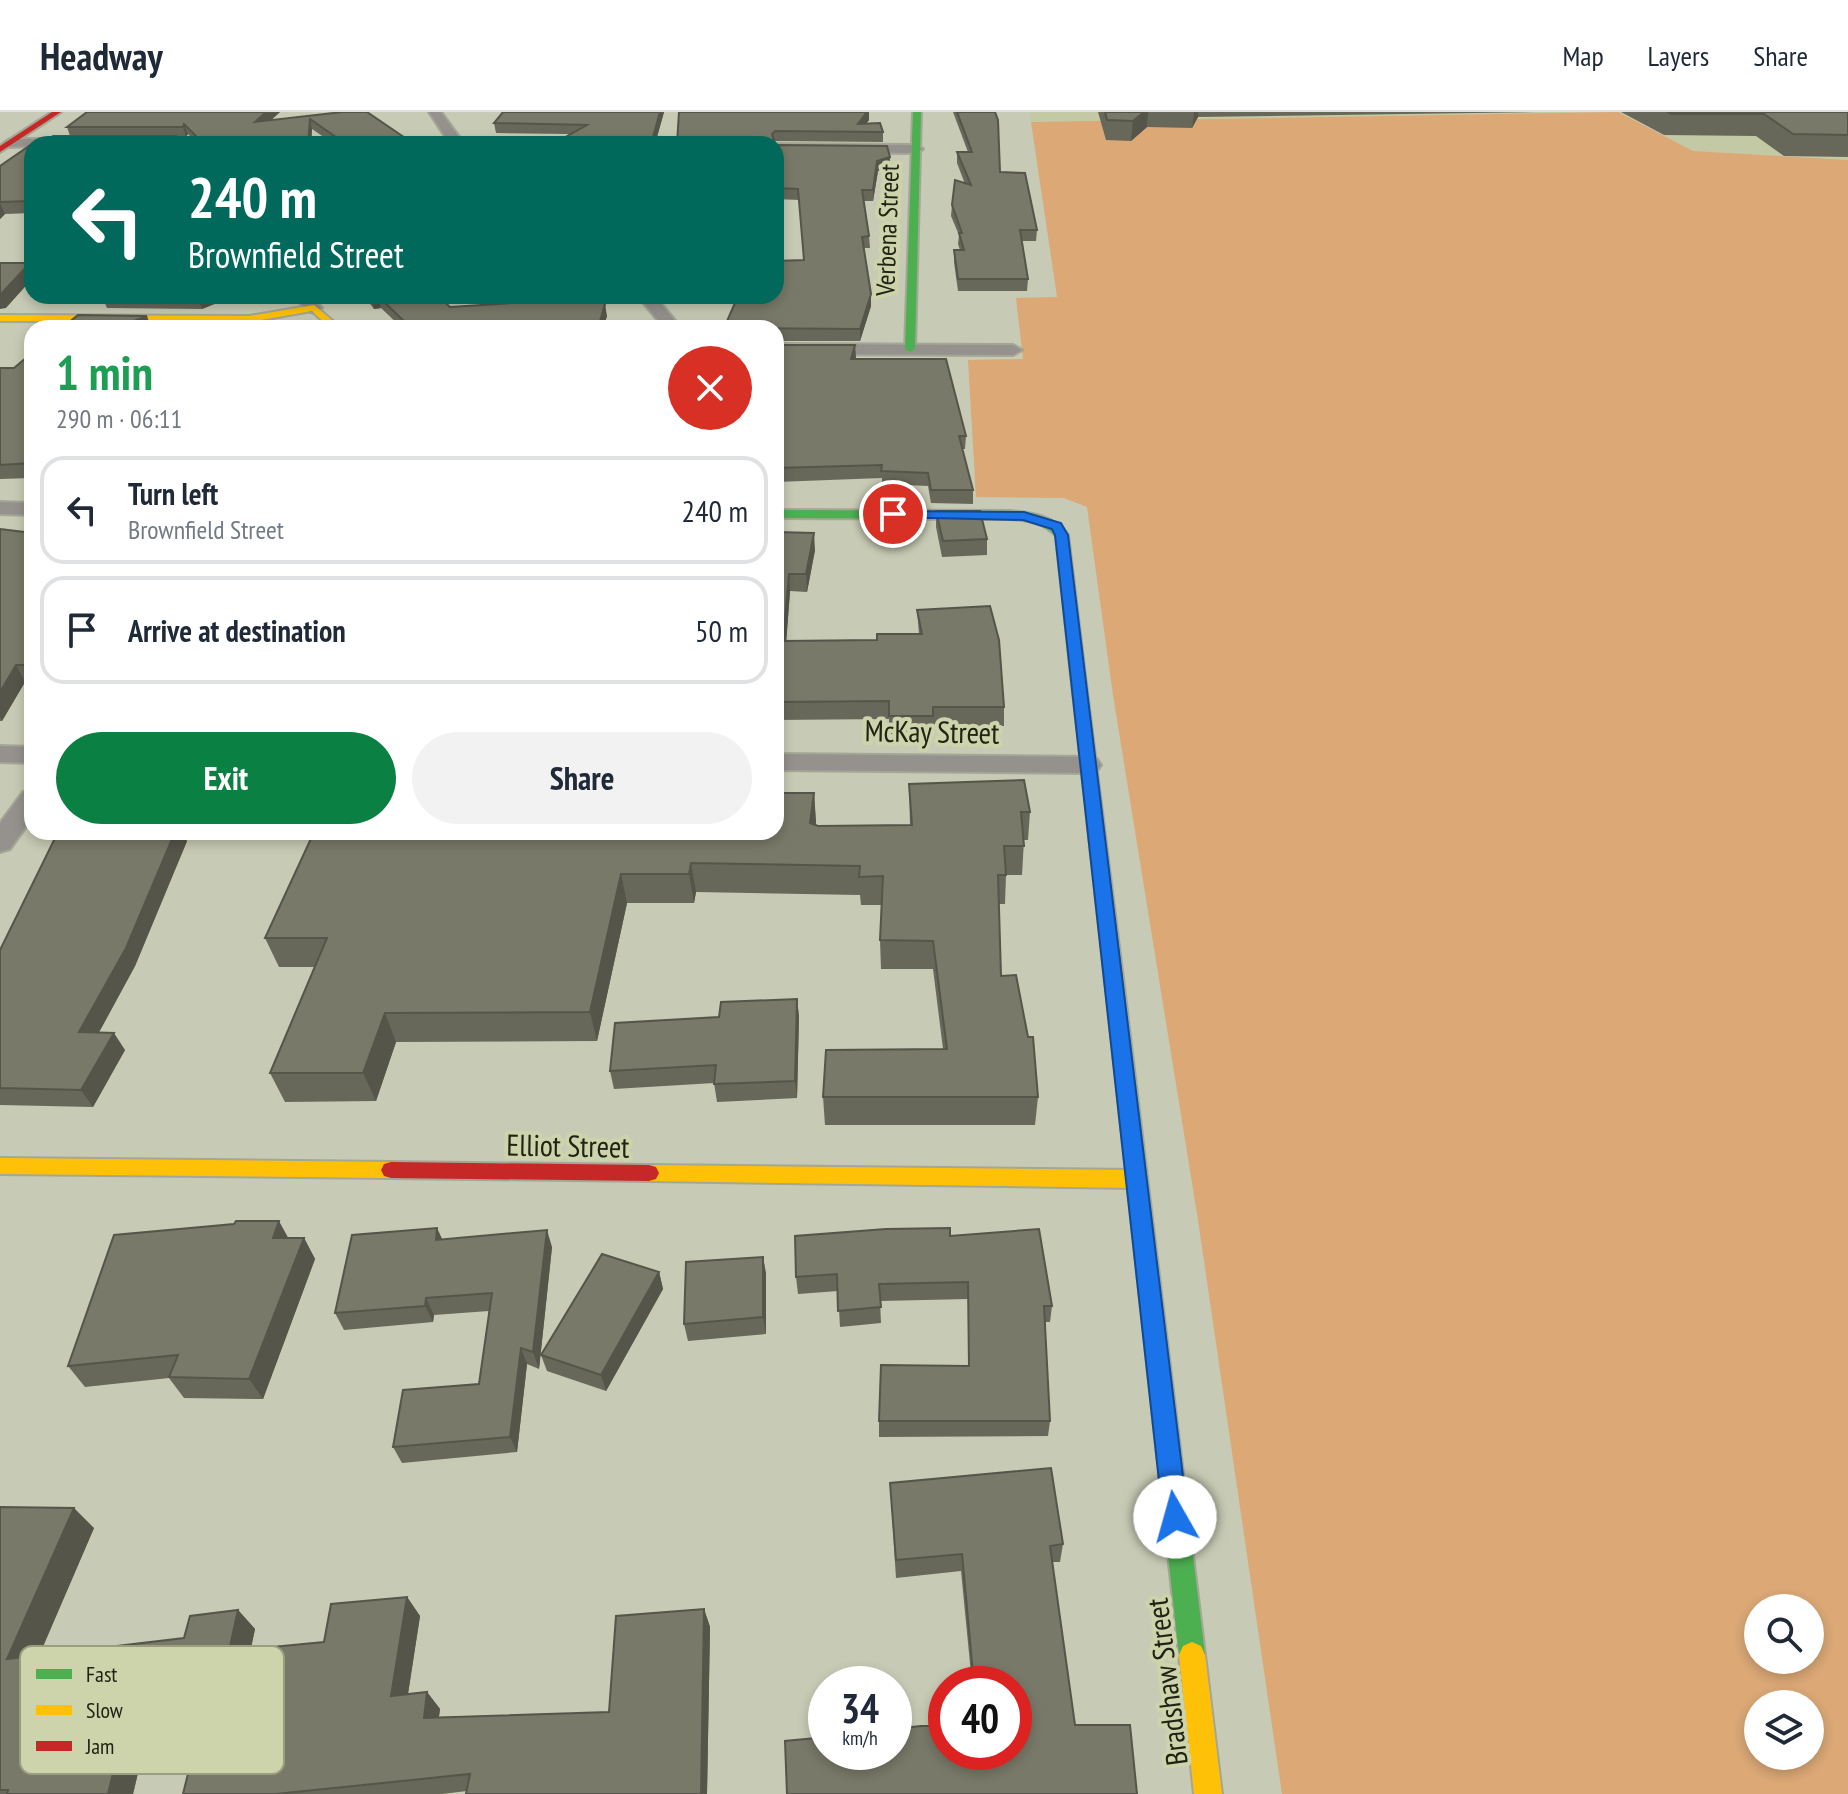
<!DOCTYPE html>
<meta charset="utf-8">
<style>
body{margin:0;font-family:"PT Sans Narrow",sans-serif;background:#f2f2f3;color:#1f2937;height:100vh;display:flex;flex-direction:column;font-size:30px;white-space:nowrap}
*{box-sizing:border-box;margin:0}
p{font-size:26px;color:#747a83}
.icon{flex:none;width:44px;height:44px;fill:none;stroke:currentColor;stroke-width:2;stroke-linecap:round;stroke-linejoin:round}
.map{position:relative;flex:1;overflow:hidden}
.drawer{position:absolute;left:24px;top:208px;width:760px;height:520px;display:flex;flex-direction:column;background:#fff;border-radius:24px;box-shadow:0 4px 12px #0003}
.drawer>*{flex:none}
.top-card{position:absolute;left:24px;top:24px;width:760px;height:168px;border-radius:24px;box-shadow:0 4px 12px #0003;background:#00695c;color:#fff;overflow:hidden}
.tools{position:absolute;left:1744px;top:1482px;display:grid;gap:16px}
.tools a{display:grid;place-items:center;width:80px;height:80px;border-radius:50%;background:#fff;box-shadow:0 4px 12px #0003;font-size:40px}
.speed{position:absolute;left:808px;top:1554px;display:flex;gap:16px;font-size:40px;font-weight:700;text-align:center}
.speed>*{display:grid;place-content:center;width:104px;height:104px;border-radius:50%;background:#fff;box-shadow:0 4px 12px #0003;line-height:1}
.speed small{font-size:20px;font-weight:400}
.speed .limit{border:12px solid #d22;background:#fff;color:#111}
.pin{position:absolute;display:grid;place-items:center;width:68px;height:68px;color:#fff;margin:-34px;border:4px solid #fff;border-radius:50%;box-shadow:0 2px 8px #0007}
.me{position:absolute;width:88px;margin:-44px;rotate:353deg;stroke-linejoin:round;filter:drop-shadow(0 0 6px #0008)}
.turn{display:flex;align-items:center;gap:28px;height:168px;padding:0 32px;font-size:36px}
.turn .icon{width:104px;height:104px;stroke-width:2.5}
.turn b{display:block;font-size:56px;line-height:68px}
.round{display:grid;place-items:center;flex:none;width:84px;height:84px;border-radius:42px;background:#f2f2f3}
.headline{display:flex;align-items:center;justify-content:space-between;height:136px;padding:0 32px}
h1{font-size:48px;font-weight:800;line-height:60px;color:#1e9e55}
.primary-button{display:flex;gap:16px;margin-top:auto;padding:16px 32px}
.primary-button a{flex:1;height:92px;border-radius:48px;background:#0b8043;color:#fff;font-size:32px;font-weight:800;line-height:92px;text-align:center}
.primary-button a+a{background:#f2f2f3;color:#1f2937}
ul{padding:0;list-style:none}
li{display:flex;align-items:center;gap:24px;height:108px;margin:0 16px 12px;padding:0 16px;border:4px solid #e0e1e3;border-radius:24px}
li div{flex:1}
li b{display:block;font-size:30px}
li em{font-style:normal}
header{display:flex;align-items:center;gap:48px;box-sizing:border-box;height:112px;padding:0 40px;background:#fff;border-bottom:2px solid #e0e1e3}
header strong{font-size:38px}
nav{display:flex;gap:44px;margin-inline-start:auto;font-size:28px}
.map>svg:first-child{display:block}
.built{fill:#c4c9a5}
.green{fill:#dba876;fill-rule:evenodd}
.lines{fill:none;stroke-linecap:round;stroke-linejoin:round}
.street-casing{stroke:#a4a796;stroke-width:4}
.fast-casing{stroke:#a4a796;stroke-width:4}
.slow-casing{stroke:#a4a796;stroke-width:4}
.jam-casing{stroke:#a4a796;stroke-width:4}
.street{fill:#95928d;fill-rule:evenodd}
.fast{fill:#4caf50;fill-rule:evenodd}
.slow{fill:#ffc107;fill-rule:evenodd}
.jam{fill:#c62828;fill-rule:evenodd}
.wall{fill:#68685a}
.shaded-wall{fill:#55554a}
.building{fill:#797969;stroke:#55554a;stroke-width:2}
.route{fill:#1a73e8;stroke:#114b97;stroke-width:2}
.labels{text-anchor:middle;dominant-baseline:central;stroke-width:8;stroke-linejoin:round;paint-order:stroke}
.far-street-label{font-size:26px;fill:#212314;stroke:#cdd3ab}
.street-label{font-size:30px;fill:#212314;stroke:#cdd3ab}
.key{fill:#cdd3ab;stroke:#999e7e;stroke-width:2}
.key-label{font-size:22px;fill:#212314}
</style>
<header>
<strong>Headway</strong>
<nav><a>Map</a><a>Layers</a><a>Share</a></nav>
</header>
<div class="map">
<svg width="1848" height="1682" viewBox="0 0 1848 1682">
<rect width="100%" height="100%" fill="#c7cab4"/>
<path class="built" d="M1029,0H1848V48L1693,39L1618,0L1031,10Z"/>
<path class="green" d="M1618,0L1693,39L1848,48V1682H1282L1198,1108L1113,583L1087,395L1064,386L976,385L968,248L1023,247L1016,186L1057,185L1031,10ZM1758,1496H1810V1548H1758ZM1758,1592H1810V1644H1758Z"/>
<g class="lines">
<defs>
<g id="street">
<path d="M429,0H441L464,32H450Z"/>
<path d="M72,27L78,32L10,35L4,31L10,27Z"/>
<path d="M140,27L187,28L194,32H134Z"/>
<path d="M776,32L916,33L923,37L916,41L776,40Z"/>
<path d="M293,184H310L322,196L314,201L308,199Z"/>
<path d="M638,184H655L681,216H664Z"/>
<path d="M776,232L1013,233L1022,238L1013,243L776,242Z"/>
<path d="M0,390L32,391V403L0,402Z"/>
<path d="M0,634L32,635V651L0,650Z"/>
<path d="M776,642L1088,645L1097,647L1101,653L1097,659L1088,661L776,658Z"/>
<path d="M32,678V706L10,737L0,740V711L23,680Z"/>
</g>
<g id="fast">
<path d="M913,0H921L915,237L910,240L905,237Z"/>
<path d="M776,398L1010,399C1033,401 1054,404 1068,423L1087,580L1080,584L1073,580L1056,424C1043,410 1028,408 1010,407L776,406Z"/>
<path d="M1114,860L1123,867L1205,1543L1201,1552L1192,1556L1183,1552L1179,1543L1105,867Z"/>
</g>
<g id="slow">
<path d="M314,193L341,216H330L312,199L249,210L0,209V203L249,204Z"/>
<path d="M0,1046L391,1050L398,1052L401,1058L398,1064L391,1066L0,1062Z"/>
<path d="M649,1053L1135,1058L1142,1061L1145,1067L1142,1073L1135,1076L649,1069L642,1067L639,1061L642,1055Z"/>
<path d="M1192,1530L1201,1534L1205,1543L1222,1682H1194L1179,1543L1183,1534Z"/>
</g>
<g id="jam">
<path d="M52,0H61L0,40V34Z"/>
<path d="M1080,576L1087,580L1123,867L1114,874L1105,867L1073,580Z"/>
<path d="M391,1050L649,1053L656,1055L659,1061L656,1067L649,1069L391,1066L384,1064L381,1058L384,1052Z"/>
</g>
</defs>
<use href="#street" class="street-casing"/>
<use href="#fast" class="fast-casing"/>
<use href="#slow" class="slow-casing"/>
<use href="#jam" class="jam-casing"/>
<use href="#street" class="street"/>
<use href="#fast" class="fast"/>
<use href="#slow" class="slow"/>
<use href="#jam" class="jam"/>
</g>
<g class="wall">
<path d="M280,0L271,8L342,0L414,32H334L312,17L311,32H197L188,22L186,25L45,30L70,24L67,15Z"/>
<path d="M503,0H664L655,32L570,22L496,21L494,11Z"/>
<path d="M679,0L869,8L866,12L883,20V30L776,29L775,30Z"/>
<path d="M953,0H995L1000,60L1037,118L1036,129H1022L1028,167L1027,179H958L954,150V138H960L958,132L959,123L951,104L952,93L965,72L957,51V40H968Z"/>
<path d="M1098,0H1536L1198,5L1192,16L1147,15L1131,29L1106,28Z"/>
<path d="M1621,0H1848V45L1784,44L1756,24L1664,23Z"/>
<path d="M32,32V101L5,102L0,107V54Z"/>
<path d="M776,33L890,56L878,59L873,89H863L869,124L870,136H864L871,194L860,229H776V216L804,148L799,88L776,87Z"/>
<path d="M102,184H234L202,197L107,196Z"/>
<path d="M364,184H438L450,195L523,190L519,184H596L607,204L603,216H402L381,196L374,197Z"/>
<path d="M776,233L856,245L855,247L966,324L965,337H962L973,378V392L931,391L928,374L882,372V366L776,370Z"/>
<path d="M32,241V366L0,367V256H14Z"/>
<path d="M936,399L987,427V443L942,445L936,415Z"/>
<path d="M0,417L32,421V570H25L2,609H0Z"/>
<path d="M776,420L815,438L807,480L790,479L786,529L877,528L919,522L917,498L1004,595V614H933V622H889V607L776,608Z"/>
<path d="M909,672L1030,700L1028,728H1024L1022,763H1006L1005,792H999L1001,864L1038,985L1035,1013H825L823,985L943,937L933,857H881L880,828L882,793H861L860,783L696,780L694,791H627L597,929L396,930L376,989L285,990L270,961L315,855H279L265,826L814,681L816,713L818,714L910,713Z"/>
<path d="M187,729L135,854L99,920L125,938L93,995L0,993V838Z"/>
<path d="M797,887L799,905L797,986L717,990L714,971L614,977L610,959L719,905Z"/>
<path d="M950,1124L1052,1194L1050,1210H1045L1050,1309L1048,1324L879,1325V1309L968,1254V1187L880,1189L881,1211L840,1215L838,1179L798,1182L796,1165Z"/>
<path d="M288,1126H304L315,1147L263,1287L184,1286L169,1266L85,1275L68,1254Z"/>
<path d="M442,1127L552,1135L539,1257L527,1252L517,1340L402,1351L393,1335L479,1272L489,1199L434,1203L433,1210L344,1218L335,1201Z"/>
<path d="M763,1145L766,1162V1222L688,1229L684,1212Z"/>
<path d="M659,1160L663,1177L606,1279L547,1259L541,1243Z"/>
<path d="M890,1371L1063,1432L1060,1450H1053L1014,1640V1572H972L961,1459L896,1466Z"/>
<path d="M0,1395L94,1416L39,1543L184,1526L238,1498L255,1517L251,1537L324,1530L407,1485L420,1504L408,1582L427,1580L440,1597L439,1605L609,1600L704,1497L710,1515L707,1682H466L467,1679L442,1682H183L193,1640L142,1644L133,1682H0Z"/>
</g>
<g class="shaded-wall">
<path d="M266,0H280L258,20L255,10Z"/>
<path d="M660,0H664L655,32H651Z"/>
<path d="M867,0H869V8L860,20L858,12Z"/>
<path d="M1144,0H1148L1147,15L1131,29L1133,9Z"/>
<path d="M1194,0H1198V5L1192,16Z"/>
<path d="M310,7L312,17L311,32H308Z"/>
<path d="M184,12L188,22L186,25L183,15Z"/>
<path d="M176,24L179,32H172Z"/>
<path d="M890,45V56L878,59L873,89V78L877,49Z"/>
<path d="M0,91L5,102L0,107Z"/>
<path d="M30,151L32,156V167L6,196L0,197V183Z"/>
<path d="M871,182V194L860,229V217Z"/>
<path d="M197,184H234L202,197Z"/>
<path d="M378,184L381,196L374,197L371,185Z"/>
<path d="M605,192L607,204L603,216H598Z"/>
<path d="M147,204L151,216L121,214Z"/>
<path d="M855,233L856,245L851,260V247Z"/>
<path d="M814,421L815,438L807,480L806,462Z"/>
<path d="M789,462L790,479L785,547L783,529Z"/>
<path d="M16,553L25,570L2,609L0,605V580Z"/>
<path d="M814,681L816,710L812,740L810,711Z"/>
<path d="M175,720H183L187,729L135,854L90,937L79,920Z"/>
<path d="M691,751L696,780L694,791L689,762Z"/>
<path d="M621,762L627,791L597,929L590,900Z"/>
<path d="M797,887L799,905L797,986L795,969Z"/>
<path d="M385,901L396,930L376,989L363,961Z"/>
<path d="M114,921L125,938L93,995L81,978Z"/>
<path d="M279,1109L291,1131L273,1126Z"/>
<path d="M437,1116L445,1133L436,1128Z"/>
<path d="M547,1118L552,1135L539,1257L533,1240Z"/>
<path d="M304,1126L315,1147L263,1287L249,1267Z"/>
<path d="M763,1145L766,1162V1222L763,1205Z"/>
<path d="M659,1160L663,1177L606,1279L601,1263Z"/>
<path d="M426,1186L434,1203L433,1210L425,1194Z"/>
<path d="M521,1236L527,1252L517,1340L510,1325Z"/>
<path d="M74,1396L94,1416L30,1565L7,1547Z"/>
<path d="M407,1485L420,1504L405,1601L391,1584Z"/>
<path d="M704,1497L710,1515L707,1682H701Z"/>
<path d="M238,1498L255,1517L246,1557L229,1539Z"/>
<path d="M427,1580L440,1597L436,1623L424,1606Z"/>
<path d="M121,1628L142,1644L133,1682H108Z"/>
</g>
<g class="building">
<path d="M87,0H266L255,10L342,0H367L414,32H346L310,7L308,32H204L184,12L183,15H67Z"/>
<path d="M503,0H660L651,32H553L587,13L494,11Z"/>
<path d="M679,0H867L858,12L880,11L883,20L775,19L772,22L775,32H677Z"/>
<path d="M957,0H995L998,8L1000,60L1025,61L1037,118H1020L1028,167H958L954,138H964L959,121H962L952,93L955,68L971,73L957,40H972Z"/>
<path d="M1105,0H1144L1133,9L1107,8Z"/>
<path d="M1668,0H1848V23L1793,22L1764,2H1671Z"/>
<path d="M53,24H176L172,32H32L34,31L45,30Z"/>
<path d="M32,32V89L0,90V54Z"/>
<path d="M776,33L887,34L890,45L877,49L873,78H862L869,124L862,125L871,182L860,217L724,216L738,184H776V149L804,148L798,77L776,76Z"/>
<path d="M0,151H30L0,183Z"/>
<path d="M378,184H438L450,195L528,190L524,184H596L605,192L598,216H411Z"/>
<path d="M78,203L147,204L121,214L281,212L278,216H62Z"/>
<path d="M776,233H855L851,247H946L966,324H959L973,378H931L928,361L881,359L882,353L776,356Z"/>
<path d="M32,241V351L0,353V256H14Z"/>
<path d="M936,399H980L987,427L943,429Z"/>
<path d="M0,417L32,421V553H16L0,580Z"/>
<path d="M776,420L814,421L806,462H789L783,529L877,528V522H922L917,498L990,494L999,528L1004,595H933V604H889V589L776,590Z"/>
<path d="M1024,668L1030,700H1021L1024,734H1004L1006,763H998L1001,864L1016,863L1028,925H1033L1038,985H823L826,938L947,937L933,829L880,828L883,764L859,765L860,754L691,751L689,762H621L590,900L385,901L363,961H270L327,826H265L314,720H776V681H814L810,711L818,714L912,713L909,672Z"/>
<path d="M58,720H175L126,836L79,920L114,921L81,978L0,976V838Z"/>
<path d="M797,887L795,969L714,972L716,953L610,959L615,911L719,905L721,890Z"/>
<path d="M236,1109H279L273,1126H304L249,1267L169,1265L178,1243L68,1254L114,1123L234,1112Z"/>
<path d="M437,1116L436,1128L547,1118L533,1240L521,1236L510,1325L393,1335L403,1278L479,1272L492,1181L426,1186L425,1194L335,1201L352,1123Z"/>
<path d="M950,1116V1124L1039,1117L1052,1194H1044L1050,1309H879L881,1253L969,1254L968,1170L879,1172L881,1195L838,1199L837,1162L796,1165L795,1124L886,1117Z"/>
<path d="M602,1142L659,1160L601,1263L541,1243Z"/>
<path d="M763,1145V1205L684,1212L686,1150Z"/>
<path d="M1051,1356L1063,1432L1050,1434L1075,1613H1130L1137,1682H787L785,1629L826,1625V1640H894V1617L921,1614H946V1640H1014V1572H974L962,1442L896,1448L890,1371Z"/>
<path d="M0,1395L74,1396L7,1547L184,1526L190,1504L238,1498L229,1539L324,1530L331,1492L407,1485L391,1584L427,1580L424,1606L609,1600L616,1504L704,1497L701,1682H466L470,1662L276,1682H183L198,1621L121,1628L108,1682H7L8,1678H0Z"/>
</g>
<path class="route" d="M893,399L1024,400L1061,411L1068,423L1188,1405L1184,1414L1175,1418L1166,1414L1163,1405L1055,423L1052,417L1023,408L889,405L887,402Z"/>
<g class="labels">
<g class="far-street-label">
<text transform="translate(887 118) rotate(-88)">Verbena Street</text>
</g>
<g class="street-label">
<text transform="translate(932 619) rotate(1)">McKay Street</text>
<text transform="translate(568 1033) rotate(1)">Elliot Street</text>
<text transform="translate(1166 1570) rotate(-97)">Bradshaw Street</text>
</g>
</g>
<rect x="20" y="1534" width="264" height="128" rx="12" class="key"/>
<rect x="36" y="1557" width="36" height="10" fill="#4caf50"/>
<rect x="36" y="1593" width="36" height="10" fill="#ffc107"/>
<rect x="36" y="1629" width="36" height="10" fill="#c62828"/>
<g class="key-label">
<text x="86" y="1570">Fast</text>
<text x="86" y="1606">Slow</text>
<text x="86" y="1642">Jam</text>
</g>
</svg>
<div class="tools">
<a><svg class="icon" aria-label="search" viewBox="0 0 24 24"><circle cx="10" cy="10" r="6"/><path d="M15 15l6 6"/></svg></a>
<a><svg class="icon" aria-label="layers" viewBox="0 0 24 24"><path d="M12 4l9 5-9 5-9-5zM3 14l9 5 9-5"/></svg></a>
</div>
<div class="speed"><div>34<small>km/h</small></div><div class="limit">40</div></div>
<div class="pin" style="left:893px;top:402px;background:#d93025"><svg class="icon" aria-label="arrive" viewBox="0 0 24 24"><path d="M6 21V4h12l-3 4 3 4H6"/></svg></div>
<svg class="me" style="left:1175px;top:1405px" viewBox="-20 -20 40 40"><circle r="19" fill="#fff"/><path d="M0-13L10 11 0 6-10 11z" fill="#1a73e8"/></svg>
<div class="top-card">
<div class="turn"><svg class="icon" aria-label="left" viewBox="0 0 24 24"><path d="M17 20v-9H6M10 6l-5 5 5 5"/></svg><div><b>240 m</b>Brownfield Street</div></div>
</div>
<section class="drawer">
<div class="headline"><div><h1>1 min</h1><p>290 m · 06:11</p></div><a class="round" style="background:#d93025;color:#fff"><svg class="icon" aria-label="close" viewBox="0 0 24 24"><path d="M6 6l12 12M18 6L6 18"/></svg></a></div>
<ul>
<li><svg class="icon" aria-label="left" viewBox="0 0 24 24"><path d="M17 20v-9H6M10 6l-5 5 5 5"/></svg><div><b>Turn left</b><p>Brownfield Street</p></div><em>240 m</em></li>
<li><svg class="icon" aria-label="arrive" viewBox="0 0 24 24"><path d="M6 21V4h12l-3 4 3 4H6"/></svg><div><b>Arrive at destination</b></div><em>50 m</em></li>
</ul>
<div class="primary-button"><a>Exit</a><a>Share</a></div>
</section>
</div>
